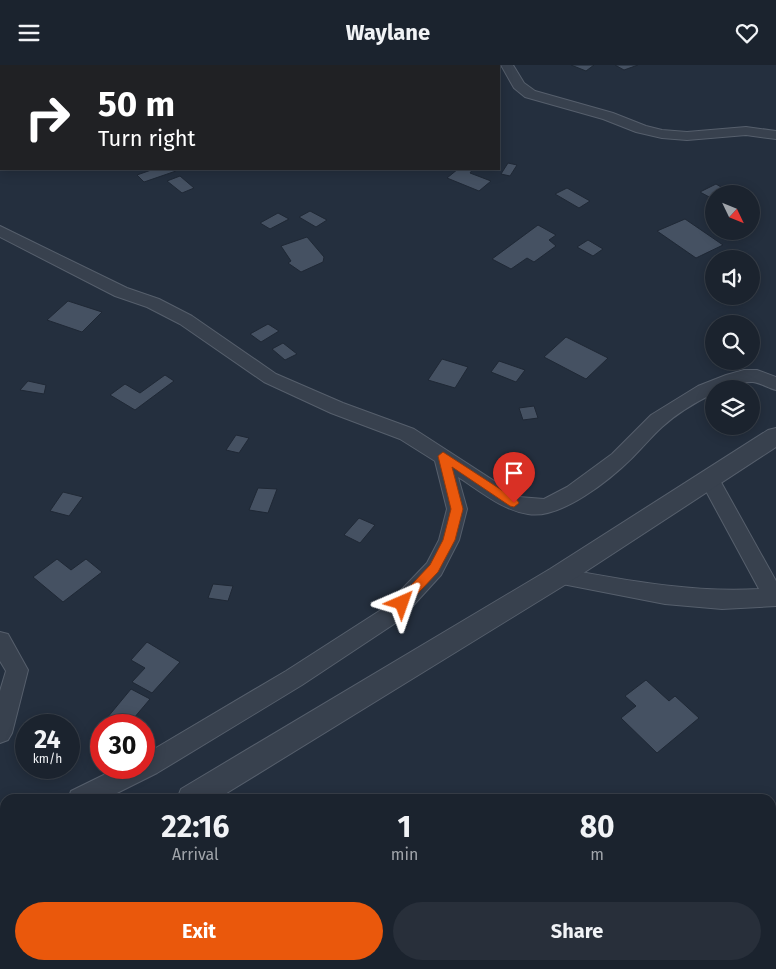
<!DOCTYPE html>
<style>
body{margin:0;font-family:"Fira Sans",sans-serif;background:#282f3a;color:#f1f3f6;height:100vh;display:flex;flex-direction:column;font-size:19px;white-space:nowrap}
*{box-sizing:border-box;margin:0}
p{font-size:16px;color:#a0a4aa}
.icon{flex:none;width:28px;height:28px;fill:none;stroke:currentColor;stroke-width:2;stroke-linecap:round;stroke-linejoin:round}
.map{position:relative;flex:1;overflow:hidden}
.side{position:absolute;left:0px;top:729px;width:776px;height:176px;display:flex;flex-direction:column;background:#1b232e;border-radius:15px 15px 0 0;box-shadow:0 2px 12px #0003,0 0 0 1px #39404a}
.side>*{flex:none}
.top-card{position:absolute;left:0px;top:0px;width:500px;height:105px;box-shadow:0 2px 12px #0003,0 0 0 1px #39404a;background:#202124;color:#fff;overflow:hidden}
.needle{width:32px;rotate:133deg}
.tools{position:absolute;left:705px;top:120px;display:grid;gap:10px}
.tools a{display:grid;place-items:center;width:55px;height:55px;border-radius:50%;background:#1b232e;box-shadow:0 2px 12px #0003,0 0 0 1px #39404a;font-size:25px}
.speed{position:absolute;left:15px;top:649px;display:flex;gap:10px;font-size:25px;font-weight:700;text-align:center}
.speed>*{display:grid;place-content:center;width:65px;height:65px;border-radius:50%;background:#1b232e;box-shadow:0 2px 12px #0003,0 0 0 1px #39404a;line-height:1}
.speed small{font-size:12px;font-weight:400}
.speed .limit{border:8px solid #d22;background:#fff;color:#111}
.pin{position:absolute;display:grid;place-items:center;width:42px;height:42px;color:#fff;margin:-51px -21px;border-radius:50% 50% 50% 0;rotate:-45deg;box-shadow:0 0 5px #0007}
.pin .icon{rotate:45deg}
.me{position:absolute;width:55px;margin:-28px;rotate:43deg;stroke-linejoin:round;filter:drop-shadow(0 0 4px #0008)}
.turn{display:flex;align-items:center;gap:18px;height:105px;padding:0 15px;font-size:22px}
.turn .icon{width:65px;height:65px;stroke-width:2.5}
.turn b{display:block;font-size:35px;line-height:42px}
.eta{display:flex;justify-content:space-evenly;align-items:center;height:85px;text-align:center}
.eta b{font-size:30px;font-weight:700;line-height:35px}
.cta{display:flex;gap:10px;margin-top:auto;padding:10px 15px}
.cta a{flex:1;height:58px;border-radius:30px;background:#ea580c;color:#fff;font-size:20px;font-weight:700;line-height:58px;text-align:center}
.cta a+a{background:#282f3a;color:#f1f3f6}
header{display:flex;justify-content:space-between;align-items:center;height:65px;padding:0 15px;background:#1b232e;font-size:22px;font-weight:700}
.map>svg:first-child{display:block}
.building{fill:#455162;stroke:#1f2835}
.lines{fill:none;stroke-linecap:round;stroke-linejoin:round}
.minor-casing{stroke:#565f6c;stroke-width:2}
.tertiary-casing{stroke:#565f6c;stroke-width:2}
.minor{fill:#38414e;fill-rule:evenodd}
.tertiary{fill:#38414e;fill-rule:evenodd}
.route{fill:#ea580c;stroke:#983908}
</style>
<header><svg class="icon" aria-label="menu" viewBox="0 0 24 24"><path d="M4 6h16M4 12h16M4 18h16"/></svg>Waylane<svg class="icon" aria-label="heart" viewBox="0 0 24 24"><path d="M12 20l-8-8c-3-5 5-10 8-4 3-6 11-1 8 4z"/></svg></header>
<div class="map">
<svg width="776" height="904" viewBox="0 0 776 904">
<rect width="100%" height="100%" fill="#242f3e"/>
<g class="building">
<path d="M571,0H594L586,6Z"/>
<path d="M615,0H638L624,5Z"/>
<path d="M508,98L517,100L510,111L501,109Z"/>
<path d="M154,104H174L176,106L144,117L137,110Z"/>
<path d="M458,104H473L470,108L491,116L479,126L447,113Z"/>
<path d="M180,111L194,123L182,128L167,116Z"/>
<path d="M716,119L726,125L719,129H714V132L711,133L700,127Z"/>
<path d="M567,123L590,136L579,143L555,129Z"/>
<path d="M310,146L327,155L316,162L299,152Z"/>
<path d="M278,148L289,154L270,164L260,158Z"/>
<path d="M685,154L723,180L696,193L657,166Z"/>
<path d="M538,160L556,170L549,175L556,181L534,197L527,193L511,204L492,194Z"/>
<path d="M307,172L324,192L323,197L301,207L288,198L291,196L281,181Z"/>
<path d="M588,175L603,184L593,191L577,182Z"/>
<path d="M68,236L102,247L82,267L47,255Z"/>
<path d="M268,259L279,266L261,277L250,269Z"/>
<path d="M566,272L608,293L586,314L544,292Z"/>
<path d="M283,278L297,289L285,295L272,284Z"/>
<path d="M442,294L468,302L455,323L428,315Z"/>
<path d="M499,296L525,305L516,317L491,307Z"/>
<path d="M165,310L174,316L135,345L110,330L125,319L140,328Z"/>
<path d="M28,316L46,320L44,329L20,325Z"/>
<path d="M534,341L538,353L523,355L519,343Z"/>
<path d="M236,370L249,373L239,388L226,385Z"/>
<path d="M258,423L277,424L268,448L249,445Z"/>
<path d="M63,427L83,432L69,451L50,446Z"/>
<path d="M359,453L375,460L360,478L344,470Z"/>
<path d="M57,494L71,505L86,494L102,507L63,537L33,512Z"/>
<path d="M213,519L233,521L228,536L208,533Z"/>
<path d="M147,577L180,597L152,628L132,617L145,603L131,595Z"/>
<path d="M646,615L669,636L675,631L699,653L657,688L621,653L636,641L625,631Z"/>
<path d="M131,624L150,634L128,660H119L107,653Z"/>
<path d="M501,900H566L561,904H505Z"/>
</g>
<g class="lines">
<defs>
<g id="minor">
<path d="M501,0H513L524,18L535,26L613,48L646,61L662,65L687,67L746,62L776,66V74L746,70L687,75L662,73L636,67L603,54L525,32L514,23Z"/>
<path d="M0,161L127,223L159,234L192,251L276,309L343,338L414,364L519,432L544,434L567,422L612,389L651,350L698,321L726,310L744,305H757L776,312V325C768,323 761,318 753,317C739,316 727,324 714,324V328C696,337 677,348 662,362C652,371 643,382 633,392C611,414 561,455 528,449C502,445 480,426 458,412L467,444L459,475L441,510L400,555L302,620L157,708L105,734H68L71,726L120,702H144V690L286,606L384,543L427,498L439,475L447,444L435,396L400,374L331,348L264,317L180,259L147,242L115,231L0,172Z"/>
<path d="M710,408L717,410L776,516V541L722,544L665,539L552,517L549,511L552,505L559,503C626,515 690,528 759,524L700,415L703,410Z"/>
<path d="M0,567L8,569L28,605L12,668L8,675L0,678V626L6,606L0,596Z"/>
<path d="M5,757V782L0,784V759Z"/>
<path d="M366,900H398L400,904H368Z"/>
</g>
<g id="tertiary">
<path d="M776,363V382L568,518L217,734H177L181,724L550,504L768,365Z"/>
<path d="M5,831V865L0,867V834Z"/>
</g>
</defs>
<use href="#minor" class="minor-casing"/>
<use href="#tertiary" class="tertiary-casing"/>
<use href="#minor" class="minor"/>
<use href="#tertiary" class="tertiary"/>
</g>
<path class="route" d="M443,387L517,435L519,438L514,442L510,441L452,402L463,444L455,475L438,507L406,541H398L396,538L398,534L430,500L443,475L451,444L438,391Z"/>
</svg>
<div class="tools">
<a><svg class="needle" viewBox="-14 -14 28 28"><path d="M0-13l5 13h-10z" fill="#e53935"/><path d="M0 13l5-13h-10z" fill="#a0a4aa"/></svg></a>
<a><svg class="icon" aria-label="sound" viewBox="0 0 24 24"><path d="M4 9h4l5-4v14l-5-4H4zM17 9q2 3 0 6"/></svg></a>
<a><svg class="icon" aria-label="search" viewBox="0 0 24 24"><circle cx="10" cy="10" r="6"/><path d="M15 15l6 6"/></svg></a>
<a><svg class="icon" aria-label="layers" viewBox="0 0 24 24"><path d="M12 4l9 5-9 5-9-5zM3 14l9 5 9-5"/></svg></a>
</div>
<div class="speed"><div>24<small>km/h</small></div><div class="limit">30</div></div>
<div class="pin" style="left:514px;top:438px;background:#d93025"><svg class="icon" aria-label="arrive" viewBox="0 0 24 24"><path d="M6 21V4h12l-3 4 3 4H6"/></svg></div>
<svg class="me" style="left:402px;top:538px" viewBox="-20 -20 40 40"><path d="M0-17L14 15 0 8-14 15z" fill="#ea580c" stroke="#fff" stroke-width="4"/></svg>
<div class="top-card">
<div class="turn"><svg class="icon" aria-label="right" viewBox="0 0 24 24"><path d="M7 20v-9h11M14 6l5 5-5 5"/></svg><div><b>50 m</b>Turn right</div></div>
</div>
<section class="side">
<div class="eta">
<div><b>22:16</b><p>Arrival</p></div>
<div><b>1</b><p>min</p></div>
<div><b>80</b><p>m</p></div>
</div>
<div class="cta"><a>Exit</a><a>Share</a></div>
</section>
</div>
